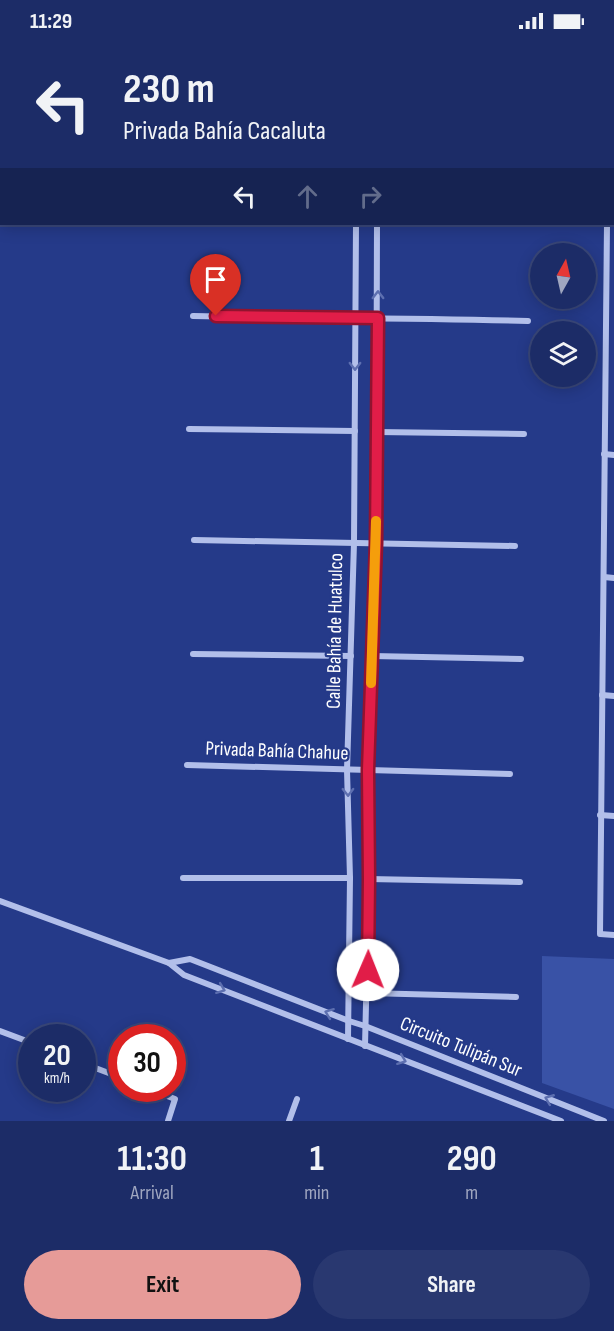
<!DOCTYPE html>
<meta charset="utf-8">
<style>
body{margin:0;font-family:"Sofia Sans Condensed",sans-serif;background:#293870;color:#f1f3f6;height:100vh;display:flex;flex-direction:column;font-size:22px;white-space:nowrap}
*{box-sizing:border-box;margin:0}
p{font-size:20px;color:#a0a7c0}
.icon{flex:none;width:33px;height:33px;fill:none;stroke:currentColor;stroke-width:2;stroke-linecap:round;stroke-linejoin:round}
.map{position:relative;height:1079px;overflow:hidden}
.sheet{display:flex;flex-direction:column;background:#1c2c67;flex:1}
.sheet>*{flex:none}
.hud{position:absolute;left:0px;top:0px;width:615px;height:183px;box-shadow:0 3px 15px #0003,0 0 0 2px #3a487b;background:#1c2c67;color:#f1f3f6;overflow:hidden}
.needle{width:39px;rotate:8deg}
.fabs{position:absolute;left:530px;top:201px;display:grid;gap:12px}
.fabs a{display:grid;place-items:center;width:66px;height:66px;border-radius:50%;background:#1c2c67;box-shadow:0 3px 15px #0003,0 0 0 2px #3a487b;font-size:30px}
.speed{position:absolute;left:18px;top:982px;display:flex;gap:12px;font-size:30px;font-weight:700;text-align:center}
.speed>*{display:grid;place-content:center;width:78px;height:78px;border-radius:50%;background:#1c2c67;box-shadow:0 3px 15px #0003,0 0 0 2px #3a487b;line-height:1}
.speed small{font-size:15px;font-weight:400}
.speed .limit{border:9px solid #d22;background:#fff;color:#111}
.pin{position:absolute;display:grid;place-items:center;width:51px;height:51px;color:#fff;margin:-62px -26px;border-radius:50% 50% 50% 0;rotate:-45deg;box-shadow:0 0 6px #0007}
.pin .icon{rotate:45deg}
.me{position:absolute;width:66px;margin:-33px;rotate:1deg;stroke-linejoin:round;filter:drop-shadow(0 0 4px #0008)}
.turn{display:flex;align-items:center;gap:21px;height:126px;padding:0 24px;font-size:27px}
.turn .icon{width:78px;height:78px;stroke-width:2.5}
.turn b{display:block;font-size:42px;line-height:51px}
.lanes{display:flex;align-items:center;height:57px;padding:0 24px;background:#0003;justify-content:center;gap:30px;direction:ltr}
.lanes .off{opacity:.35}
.eta{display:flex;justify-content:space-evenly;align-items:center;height:102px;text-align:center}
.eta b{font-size:36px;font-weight:700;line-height:42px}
.button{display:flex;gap:12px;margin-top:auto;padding:12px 24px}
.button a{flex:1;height:69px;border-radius:36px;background:#e69b98;color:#111;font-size:24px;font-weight:700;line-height:69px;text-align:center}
.button a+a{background:#293870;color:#f1f3f6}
.status{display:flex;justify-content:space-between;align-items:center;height:42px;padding:0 30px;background:#1c2c67;direction:ltr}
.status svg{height:16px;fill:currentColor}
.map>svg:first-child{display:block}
.green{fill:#3952a6}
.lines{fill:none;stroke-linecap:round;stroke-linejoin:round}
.minor{stroke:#b2bfea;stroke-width:6}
.oneway{stroke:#5d6fb0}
.route-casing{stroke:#92132f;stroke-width:15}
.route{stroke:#e11d48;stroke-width:10}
.slow{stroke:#f59e0b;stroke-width:10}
.labels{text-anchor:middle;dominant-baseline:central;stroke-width:4.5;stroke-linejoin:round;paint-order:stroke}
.street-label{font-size:20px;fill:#fff;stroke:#253a89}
</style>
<div class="status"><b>11:29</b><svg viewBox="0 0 49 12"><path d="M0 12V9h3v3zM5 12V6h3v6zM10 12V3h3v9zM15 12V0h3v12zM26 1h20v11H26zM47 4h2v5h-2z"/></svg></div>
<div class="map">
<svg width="614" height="1079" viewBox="0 0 614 1079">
<rect width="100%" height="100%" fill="#253a89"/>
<path class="green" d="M542,914L614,917V1067L542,1041Z"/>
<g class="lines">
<g class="minor">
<path d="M164,2V0"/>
<path d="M315,2V0"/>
<path d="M434,2V0"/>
<path d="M609,2V0"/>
<path d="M0,9H2"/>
<path d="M0,78H2"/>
<path d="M607,182L600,892L614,893"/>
<path d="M193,274C305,276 416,276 528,279"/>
<path d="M189,387L355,389"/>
<path d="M377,390L524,392"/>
<path d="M604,412L614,413"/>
<path d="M194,498L515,504"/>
<path d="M604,535L614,536"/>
<path d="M193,612L351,614"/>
<path d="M372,614L521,617"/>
<path d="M602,653L614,654"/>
<path d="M187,723L510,732"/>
<path d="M600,773L614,774"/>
<path d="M183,836H350"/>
<path d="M369,837L520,840"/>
<path d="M0,859L169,921L184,933L561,1079"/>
<path d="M169,921L190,917L349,979L365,984L604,1079"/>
<path d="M367,951L516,955"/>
<path d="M0,989L32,1001"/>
<path d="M348,997L350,836L347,728L354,501L356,182"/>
<path d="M365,1004L369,837L368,728L376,501L377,182"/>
<path d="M82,1021L122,1036"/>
<path d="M149,1047L175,1057L168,1079"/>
<path d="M289,1079L297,1057"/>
</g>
</g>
<defs><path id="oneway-chevron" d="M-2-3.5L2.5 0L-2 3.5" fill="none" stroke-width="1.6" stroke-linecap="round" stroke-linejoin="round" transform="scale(1.5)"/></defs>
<g class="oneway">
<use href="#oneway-chevron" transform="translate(378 253) rotate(-90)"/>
<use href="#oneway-chevron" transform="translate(355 324) rotate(90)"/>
<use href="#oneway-chevron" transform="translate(348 750) rotate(89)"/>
<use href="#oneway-chevron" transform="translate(221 947) rotate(21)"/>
<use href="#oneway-chevron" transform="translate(329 971) rotate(-159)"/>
<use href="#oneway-chevron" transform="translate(402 1018) rotate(21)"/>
<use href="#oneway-chevron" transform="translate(549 1057) rotate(-158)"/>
</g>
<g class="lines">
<defs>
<path id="route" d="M216,274L378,276L376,501L368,728L369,837L368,928"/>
</defs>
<use href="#route" class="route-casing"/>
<use href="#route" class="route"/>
<path class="slow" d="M371,641L376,479"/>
</g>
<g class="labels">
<g class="street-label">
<text transform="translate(335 589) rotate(-89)">Calle Bahía de Huatulco</text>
<text transform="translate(277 709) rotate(2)">Privada Bahía Chahue</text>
<text transform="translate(461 1005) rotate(22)">Circuito Tulipán Sur</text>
</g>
</g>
</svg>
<div class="fabs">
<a><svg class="needle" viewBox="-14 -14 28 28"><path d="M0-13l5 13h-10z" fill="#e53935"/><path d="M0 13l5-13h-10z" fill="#a0a7c0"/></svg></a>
<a><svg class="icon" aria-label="layers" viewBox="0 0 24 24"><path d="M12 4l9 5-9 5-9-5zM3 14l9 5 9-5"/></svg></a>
</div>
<div class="speed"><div>20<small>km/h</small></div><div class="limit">30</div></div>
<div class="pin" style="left:216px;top:274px;background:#d93025"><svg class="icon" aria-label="arrive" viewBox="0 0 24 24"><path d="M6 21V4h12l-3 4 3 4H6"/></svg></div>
<svg class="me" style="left:368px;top:928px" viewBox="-20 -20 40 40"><circle r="19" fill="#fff"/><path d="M0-13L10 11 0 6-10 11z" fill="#e11d48"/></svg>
<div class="hud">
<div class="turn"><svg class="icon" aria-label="left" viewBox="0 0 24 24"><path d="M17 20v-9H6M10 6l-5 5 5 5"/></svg><div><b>230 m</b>Privada Bahía Cacaluta</div></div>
<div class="lanes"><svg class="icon" aria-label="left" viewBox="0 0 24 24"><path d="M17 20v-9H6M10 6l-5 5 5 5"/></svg><svg class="icon off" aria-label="ahead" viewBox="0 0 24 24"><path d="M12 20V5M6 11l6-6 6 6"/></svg><svg class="icon off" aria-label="right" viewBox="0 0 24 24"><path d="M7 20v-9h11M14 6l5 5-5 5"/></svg></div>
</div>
</div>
<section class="sheet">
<div class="eta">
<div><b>11:30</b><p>Arrival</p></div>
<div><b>1</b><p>min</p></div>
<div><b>290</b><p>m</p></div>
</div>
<div class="button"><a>Exit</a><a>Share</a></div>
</section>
